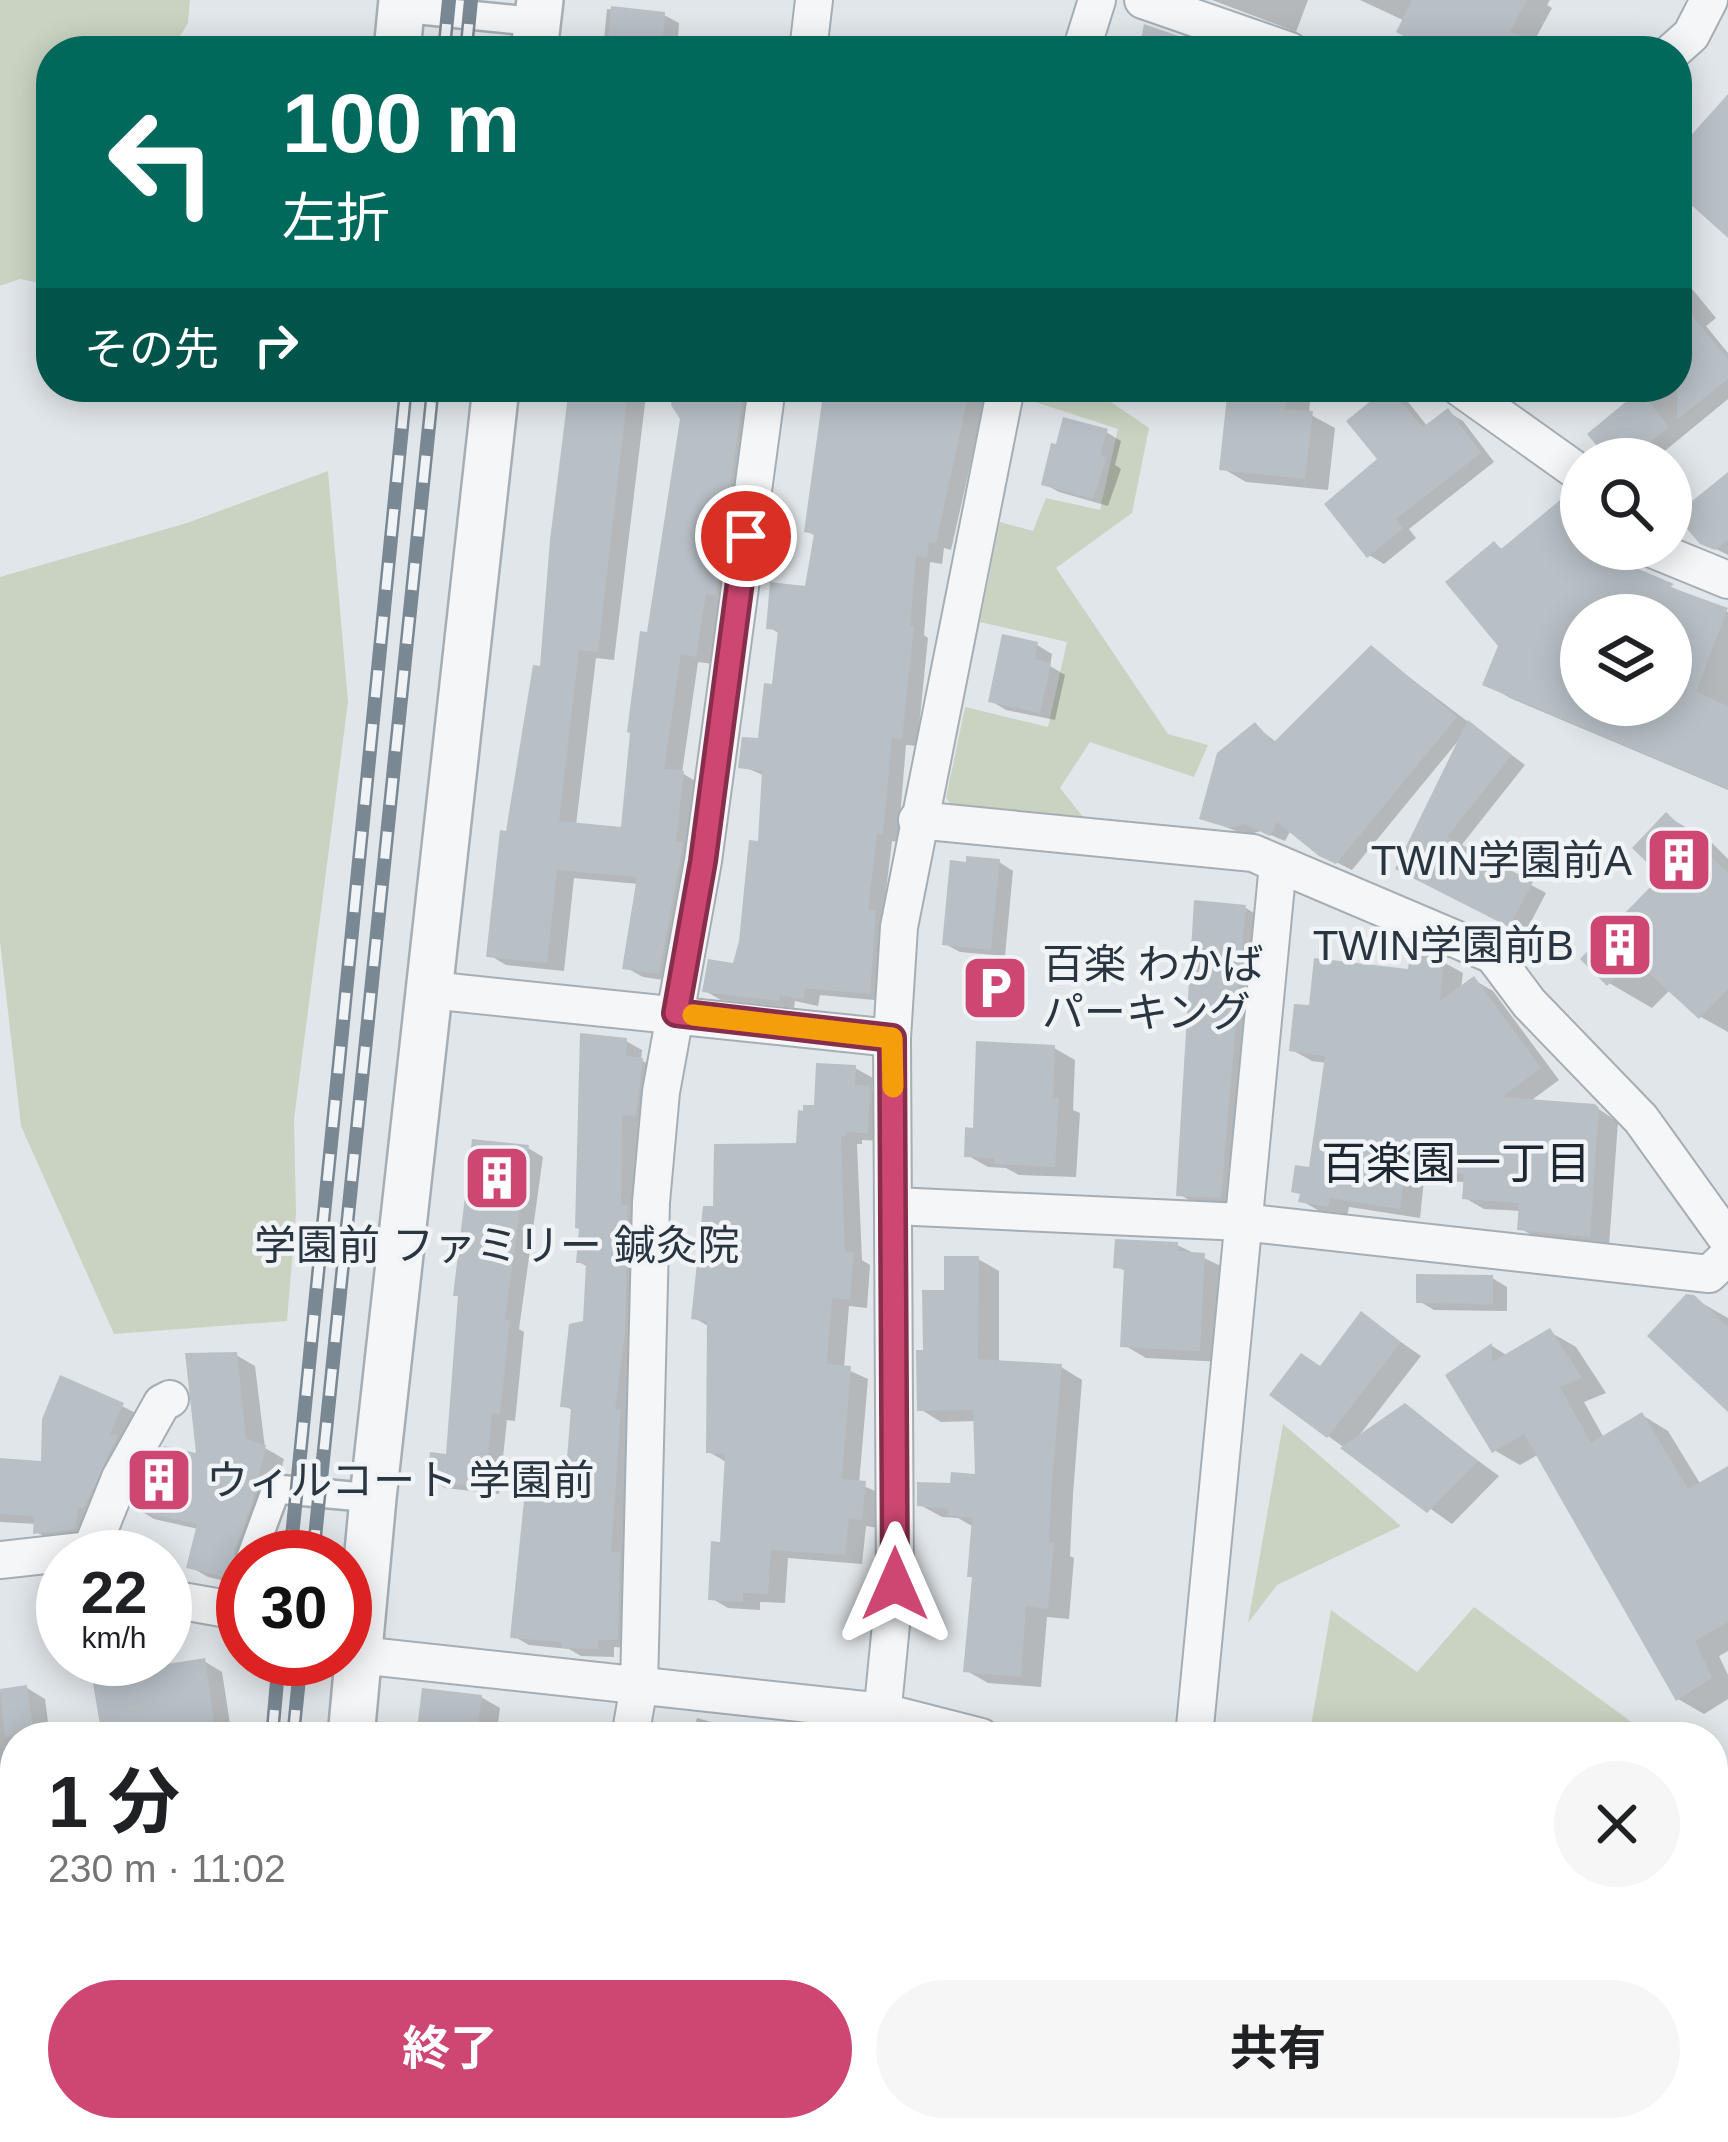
<!DOCTYPE html>
<html lang="ja">
<meta charset="utf-8">
<style>
body{margin:0;font-family:Arial,"Noto Sans JP",sans-serif;background:#f6f6f6;color:#202124;height:100vh;display:flex;flex-direction:column;font-size:45px;white-space:nowrap}
*{box-sizing:border-box;margin:0}
p{font-size:39px;color:#757577}
.icon{flex:none;width:66px;height:66px;fill:none;stroke:currentColor;stroke-width:2;stroke-linecap:round;stroke-linejoin:round}
.map{position:relative;flex:1;overflow:hidden}
.details{position:absolute;left:0px;top:1722px;width:1728px;height:420px;display:flex;flex-direction:column;background:#fff;border-radius:48px 48px 0 0;box-shadow:0 6px 30px #0003}
.details>*{flex:none}
.banner{position:absolute;left:36px;top:36px;width:1656px;height:366px;border-radius:48px;box-shadow:0 6px 30px #0003;background:#00695c;color:#fff;overflow:hidden}
.buttons{position:absolute;left:1560px;top:438px;display:grid;gap:24px}
.buttons a{display:grid;place-items:center;width:132px;height:132px;border-radius:50%;background:#fff;box-shadow:0 6px 30px #0003;font-size:60px}
.speed{position:absolute;left:36px;top:1530px;display:flex;gap:24px;font-size:60px;font-weight:700;text-align:center}
.speed>*{display:grid;place-content:center;width:156px;height:156px;border-radius:50%;background:#fff;box-shadow:0 6px 30px #0003;line-height:1}
.speed small{font-size:30px;font-weight:400}
.speed .limit{border:18px solid #d22;background:#fff;color:#111}
.pin{position:absolute;display:grid;place-items:center;width:102px;height:102px;color:#fff;margin:-51px;border:6px solid #fff;border-radius:50%;box-shadow:0 3px 12px #0007}
.me{position:absolute;width:132px;margin:-66px;rotate:0deg;stroke-linejoin:round;filter:drop-shadow(0 0 9px #0008)}
.turn{display:flex;align-items:center;gap:42px;height:252px;padding:0 48px;font-size:54px}
.turn .icon{width:156px;height:156px;stroke-width:2.5}
.turn b{display:block;font-size:84px;line-height:102px}
.then{display:flex;align-items:center;height:114px;padding:0 48px;background:#0003;gap:24px;font-size:45px}
.round{display:grid;place-items:center;flex:none;width:126px;height:126px;border-radius:63px;background:#f6f6f6}
.overview{display:flex;align-items:center;justify-content:space-between;height:204px;padding:0 48px}
h1{font-size:72px;font-weight:700;line-height:90px}
.cta{display:flex;gap:24px;margin-top:auto;padding:24px 48px}
.cta a{flex:1;height:138px;border-radius:72px;background:#ce4773;color:#fff;font-size:48px;font-weight:700;line-height:138px;text-align:center}
.cta a+a{background:#f6f6f6;color:#202124}
.map>svg:first-child{display:block}
.green{fill:#cad3c2}
.shadow{fill:#0003;fill-rule:evenodd}
.building{fill:#b8c0c6;fill-rule:evenodd}
.lines{fill:none;stroke-linecap:round;stroke-linejoin:round}
.pedestrian-casing{stroke:#a6aeb4;stroke-width:32}
.minor-casing{stroke:#a6aeb4;stroke-width:40}
.tertiary-casing{stroke:#a6aeb4;stroke-width:50}
.pedestrian{stroke:#f4f6f8;stroke-width:27}
.minor{stroke:#f4f6f8;stroke-width:36}
.tertiary{stroke:#f4f6f8;stroke-width:45}
.rail-casing{stroke:#7a8893;stroke-width:14}
.rail{stroke:#f1f4f7;stroke-width:9;stroke-dasharray:27;stroke-linecap:butt}
.route-casing{stroke:#862e4b;stroke-width:30}
.route{stroke:#ce4773;stroke-width:21}
.slow{stroke:#f59e0b;stroke-width:21}
.labels{text-anchor:middle;dominant-baseline:central;stroke-width:9;stroke-linejoin:round;paint-order:stroke}
.poi-label{font-size:42px;fill:#293641;stroke:#f1f4f7;text-anchor:end}
.neighbourhood-label{font-size:45px;fill:#1c2732;stroke:#f1f4f7}
</style>
<div class="map">
<svg width="1728" height="2142" viewBox="0 0 1728 2142">
<rect width="100%" height="100%" fill="#e1e6ea"/>
<g class="green">
<path d="M0,0H190L188,23L171,51H51V285L20,279L0,286Z"/>
<path d="M1025,387H1100L1099,394L1149,428L1132,513L1056,568L1168,734L1208,745L1194,777L1090,742L1060,788L1087,822L959,814L946,798L965,707L1048,727L1067,642L980,622L1000,522L1033,531L1046,498L1100,510L1118,429L1023,398Z"/>
<path d="M328,471L348,702L294,1119L296,1213L287,1321L114,1334L21,1126L0,941V577L187,523Z"/>
<path d="M1283,1424L1401,1526L1277,1585L1248,1623Z"/>
<path d="M1474,1607L1652,1737H1309L1331,1610L1417,1672Z"/>
<path d="M1713,1781L1728,1792V2081L1713,2094Z"/>
</g>
<g class="shadow">
<path d="M1212,0H1308L1296,32Z"/>
<path d="M1360,0H1550L1547,5L1552,8L1532,45L1543,51H1395L1406,34L1405,21Z"/>
<path d="M607,9L664,15L679,23L677,51H603Z"/>
<path d="M1678,282L1693,290L1716,318L1706,326L1728,353V399L1655,459H1612L1592,434L1645,387H1677Z"/>
<path d="M573,387H647L614,660L596,658L576,825L623,830L683,418L663,387H763L713,664L698,662L682,773L700,784L677,982L643,977L625,967L638,884L574,878L564,971L506,965L489,955L542,669Z"/>
<path d="M828,387H988L951,550L944,548L942,564L930,562L924,635L928,638L917,746L906,745L898,842L892,841L883,916L885,1001L820,995L818,1006L795,1001L794,1008L721,1000L705,991L735,966L761,844L765,776L742,766L760,741L775,687L780,634L769,627L808,589L817,537L807,531Z"/>
<path d="M1231,387H1311L1309,414L1335,428L1328,490L1246,482L1222,468Z"/>
<path d="M1390,389L1405,398L1428,427L1448,412L1463,421L1494,462L1409,529L1416,538L1384,564L1369,555L1381,460L1350,421Z"/>
<path d="M1106,432L1121,441L1115,465L1121,469L1108,506L1059,492L1044,484Z"/>
<path d="M1728,475V555L1702,542Z"/>
<path d="M1565,500L1581,509V549H1617L1635,571L1728,612V790L1510,698L1486,684L1502,646L1494,544L1504,550ZM1581,615H1671V705H1581Z"/>
<path d="M1037,645L1052,654L1050,666L1065,675L1055,720L1006,710L991,701Z"/>
<path d="M1372,649L1525,765L1460,847L1546,893L1525,933L1414,876L1458,741L1352,870L1320,854L1291,830L1285,841L1261,831L1246,835L1203,818L1255,725L1277,743Z"/>
<path d="M1666,816L1710,841L1728,859V1032L1701,1017L1671,989L1652,1008L1609,983L1665,876Z"/>
<path d="M999,862L1013,871L1005,956L960,952L945,944L968,865Z"/>
<path d="M1246,908L1260,917L1235,1205L1194,1203L1179,1194Z"/>
<path d="M1443,962L1463,973L1461,989L1474,980L1493,991L1559,1080L1529,1102L1594,1106L1618,1122L1609,1246L1540,1240L1520,1228L1522,1211L1484,1209L1465,1198L1466,1182L1424,1180L1420,1218L1349,1207L1347,1216L1321,1212L1302,1201L1303,1196L1294,1191L1311,1171L1327,1063L1312,1061L1292,1050L1311,1009Z"/>
<path d="M626,1041L642,1050L641,1060L658,1070L652,1124L638,1122L633,1648L614,1647V1657L581,1656L569,1649L529,1645L513,1636L567,1487L574,1411L563,1405L586,1323L588,1267L579,1262Z"/>
<path d="M1054,1048L1075,1060L1073,1110L1080,1113L1076,1177L1019,1175L1006,1168L988,1167L967,1155L975,1131Z"/>
<path d="M855,1068L873,1078L872,1091L886,1099L885,1141L862,1140V1144H857L862,1260L870,1265L867,1308L849,1306L844,1368L868,1379L859,1484L882,1494L879,1528L866,1526L862,1564L788,1558L785,1603L760,1602V1610L728,1608L711,1598L723,1545L728,1463L709,1452L710,1327L694,1318L716,1209L799,1146L817,1108Z"/>
<path d="M528,1148L543,1157L519,1329L524,1332L515,1421L507,1420L499,1494L445,1488L430,1479L449,1457Z"/>
<path d="M1177,1245L1227,1269L1223,1362L1146,1358L1124,1345L1127,1272L1116,1266Z"/>
<path d="M978,1259L999,1271V1364L1061,1367L1082,1380L1073,1494L1070,1556L1074,1558L1069,1619L1047,1617L1041,1687L988,1683L967,1671L975,1578L972,1526L958,1518L942,1517L920,1505L953,1486L979,1478L976,1421L941,1422L920,1409L926,1353L947,1293Z"/>
<path d="M1492,1278L1507,1287V1311L1434,1310L1419,1301Z"/>
<path d="M1693,1298L1728,1318V1406Z"/>
<path d="M1362,1315L1421,1356L1358,1437L1405,1407L1499,1476L1452,1524L1328,1436L1322,1368Z"/>
<path d="M1550,1332L1576,1347L1606,1393L1584,1402L1604,1438L1642,1415L1668,1431L1701,1485L1728,1477V1651L1719,1656L1728,1675V1699L1704,1714L1678,1699L1539,1454L1520,1465L1494,1450L1449,1376L1492,1346L1508,1356Z"/>
<path d="M236,1355L255,1366L265,1448L284,1459L270,1514L243,1557V1585L208,1577L189,1566L198,1529L154,1519L136,1508L200,1457Z"/>
<path d="M122,1406L141,1416L93,1538L55,1542L36,1532L37,1524L0,1522V1461L44,1464Z"/>
<path d="M93,1659H142L134,1737H105Z"/>
<path d="M204,1661L222,1672L232,1737H147L165,1667Z"/>
<path d="M27,1688L45,1699L50,1737H15V1788L13,1772L0,1774V1692Z"/>
<path d="M481,1697L500,1708L497,1730L536,1737H418Z"/>
<path d="M697,1718L753,1734L781,1737H692Z"/>
<path d="M15,1985V2091L0,2088V1989Z"/>
<path d="M863,2127H1118L1110,2142H854Z"/>
<path d="M1278,2127H1432L1426,2136L1433,2142H1268Z"/>
<path d="M1480,2127H1607L1624,2142H1467Z"/>
</g>
<g class="building">
<path d="M1412,0H1527L1510,31L1550,51H1434L1396,32Z"/>
<path d="M611,6L665,12L662,51H607Z"/>
<path d="M1144,24L1190,40L1188,51H1139Z"/>
<path d="M1728,94V238L1677,192V151Z"/>
<path d="M1677,297L1728,359V379L1677,420Z"/>
<path d="M569,387H612L611,397L627,399L598,652L579,650L559,821L621,827L630,733L627,732L640,631L647,632L680,419L671,405L674,387H744L716,595L706,594L696,657L681,654L664,769L684,771L676,841L683,843L659,974L622,969L637,877L557,870L547,963L486,957L500,830L506,831L533,665L540,666L550,540Z"/>
<path d="M824,387H946L969,392L936,543L929,542L927,558L916,556L910,626H914L902,739L892,738L883,835L877,834L868,910L876,911L870,994L805,988L803,999L780,995L779,1001L702,992L708,959L733,963L739,941L749,840L758,841L762,771L738,768L742,737L758,738L764,683L772,684L778,630L766,629L770,582L805,586L814,534L804,532Z"/>
<path d="M1228,387H1288L1285,409L1313,411L1305,479L1219,470Z"/>
<path d="M1388,387L1423,427L1448,408L1481,453L1396,519L1403,528L1367,558L1324,504L1377,459L1346,421Z"/>
<path d="M1640,390L1669,427L1630,459H1608L1587,434Z"/>
<path d="M1063,417L1108,429L1100,455L1107,457L1093,499L1041,485L1051,443L1056,444Z"/>
<path d="M1728,472V540L1715,550L1700,544L1675,515Z"/>
<path d="M1565,496L1581,517V549H1591L1674,584L1670,587L1728,608L1696,692L1728,706V789L1482,685L1498,646L1445,582L1494,541L1501,549ZM1581,615H1671V705H1581Z"/>
<path d="M1002,634L1038,642L1035,659L1051,663L1040,713L988,702Z"/>
<path d="M1371,645L1457,717L1336,864L1319,856L1277,822L1270,836L1244,824L1229,828L1199,819L1217,753L1255,722L1273,743Z"/>
<path d="M1468,720L1512,755L1447,837L1533,882L1509,927L1395,869Z"/>
<path d="M1666,812L1728,873V989L1699,1019L1633,959L1607,986L1580,959L1661,876L1632,848Z"/>
<path d="M966,856L1000,859L991,950L942,945L950,860L966,862Z"/>
<path d="M1194,900L1246,905L1221,1198L1176,1196Z"/>
<path d="M1411,946L1444,959L1440,1001L1474,976L1541,1068L1502,1097L1595,1104L1599,1108L1590,1237L1517,1230L1519,1203L1462,1199L1464,1174L1405,1170L1400,1209L1330,1198L1328,1207L1298,1202L1300,1194L1291,1192L1295,1165L1309,1167L1325,1056L1289,1051L1294,1004L1309,1005L1314,958L1408,969Z"/>
<path d="M580,1033L627,1038L626,1056L643,1058L636,1116L622,1115L621,1205H628L625,1333L615,1409H621L611,1552H620L618,1640H598V1649L562,1648V1642L510,1638L526,1481L565,1484L571,1408L560,1407L569,1324L583,1321L586,1263H576L579,1229L575,1228Z"/>
<path d="M976,1041L1055,1045L1053,1098H1059L1055,1167L994,1164V1158L964,1157L965,1127L973,1128Z"/>
<path d="M816,1063L856,1065L855,1085L870,1086L868,1133L846,1132V1136H841L845,1252H854L850,1300L832,1298L827,1364L851,1366L842,1479L866,1481L862,1520L849,1518L845,1555L771,1550L768,1594L743,1593V1602L708,1600L711,1541L720,1542L725,1454L706,1453L707,1321L691,1319L703,1206H713L714,1144L796,1143L798,1110L803,1111V1105H814Z"/>
<path d="M472,1139L529,1145L505,1320L510,1321L500,1414H492L485,1487L427,1481L430,1452L446,1454L458,1296H453Z"/>
<path d="M1115,1239L1178,1242V1251L1205,1253L1200,1351L1120,1347L1124,1269L1113,1268Z"/>
<path d="M944,1256H979L978,1359L1062,1364L1052,1481L1049,1542L1054,1543L1048,1609L1026,1606L1021,1677L963,1672L972,1577H967L972,1518L947,1515L948,1509L917,1506V1482L950,1483L951,1472L975,1474L973,1410L917,1411L916,1350H923L922,1290H944Z"/>
<path d="M1416,1274L1493,1275V1304L1416,1303Z"/>
<path d="M1686,1294L1694,1295L1728,1327V1412L1647,1336Z"/>
<path d="M1361,1311L1401,1342L1327,1438L1269,1395L1301,1353L1320,1366Z"/>
<path d="M1550,1328L1582,1378L1560,1387L1591,1443L1642,1412L1688,1489L1728,1466V1622L1695,1641L1712,1678L1676,1701L1524,1434L1492,1453L1445,1375L1492,1343V1362Z"/>
<path d="M237,1352L246,1439L266,1445L252,1503L234,1551L235,1565L225,1577L186,1568L197,1524L132,1510L164,1446L196,1453L185,1353Z"/>
<path d="M60,1375L124,1403L110,1434L118,1435L84,1508H78L75,1529L33,1534L34,1516L0,1514V1458L41,1461L42,1419Z"/>
<path d="M1405,1403L1478,1461L1427,1513L1340,1448Z"/>
<path d="M205,1658L216,1734L102,1737L93,1683L104,1681L101,1659H160L161,1665Z"/>
<path d="M27,1685L34,1737H5L0,1689Z"/>
<path d="M422,1688L482,1695L477,1737H416Z"/>
</g>
<g class="lines">
<defs>
<g id="pedestrian">
<path d="M401,8L538,22"/>
<path d="M251,1557L276,1489L373,1498"/>
<path d="M233,1610L243,1581"/>
</g>
<g id="minor">
<path d="M1143,0L1290,51"/>
<path d="M808,51L814,0"/>
<path d="M1081,51L1097,0"/>
<path d="M1673,51L1691,35L1709,0"/>
<path d="M1459,387L1581,474"/>
<path d="M1652,549L1728,580"/>
<path d="M917,820L1253,853L1493,955L1529,1003L1641,1119L1728,1240"/>
<path d="M430,990L892,1038"/>
<path d="M894,1206L1242,1222L1709,1274L1728,1256"/>
<path d="M91,1550L120,1478L162,1403L170,1399"/>
<path d="M0,1560L91,1550L100,1557"/>
<path d="M165,1598L233,1610"/>
<path d="M359,1655L883,1712L981,1737"/>
<path d="M630,1737L639,1686L651,1202L661,1092L703,861L767,387"/>
<path d="M880,1737L895,1584L892,1038L899,927L1006,387"/>
<path d="M1194,1737L1278,864"/>
<path d="M0,1808L15,1914"/>
<path d="M0,1965L15,1950"/>
<path d="M521,2127L590,2142"/>
<path d="M1178,2127L1202,2142"/>
<path d="M1650,2127L1669,2142"/>
<path d="M802,2142L805,2127"/>
<path d="M1234,2142L1245,2127"/>
</g>
<g id="tertiary">
<path d="M397,51L402,0"/>
<path d="M534,51L540,0"/>
<path d="M351,1737L373,1498L496,387"/>
<path d="M310,2142L311,2127"/>
</g>
</defs>
<use href="#pedestrian" class="pedestrian-casing"/>
<use href="#minor" class="minor-casing"/>
<use href="#tertiary" class="tertiary-casing"/>
<use href="#pedestrian" class="pedestrian"/>
<use href="#minor" class="minor"/>
<use href="#tertiary" class="tertiary"/>
<defs>
<g id="rail">
<path d="M444,51L449,0"/>
<path d="M466,51L471,0"/>
<path d="M290,1557L406,387"/>
<path d="M313,1557L433,387"/>
<path d="M272,1737L279,1659"/>
<path d="M293,1737L301,1659"/>
<path d="M218,2142L221,2127"/>
<path d="M240,2142L242,2127"/>
</g>
</defs>
<use href="#rail" class="rail-casing"/>
<use href="#rail" class="rail"/>
</g>
<g class="lines">
<defs>
<path id="route" d="M746,536L703,861L676,1013L892,1038L895,1584"/>
</defs>
<use href="#route" class="route-casing"/>
<use href="#route" class="route"/>
<path class="slow" d="M693,1015L892,1038L893,1087"/>
</g>
<defs>
<symbol id="building-square" viewBox="-11 -11 22 22"><rect x="-9" y="-9" width="18" height="18" rx="4" fill="#ce4773" stroke="#f1f4f7"/><path d="M-4-6H4V6H1V3H-1V6H-4ZM-2.5-4.3h1.7v1.8h-1.7ZM.8-4.3h1.7v1.8H.8ZM-2.5-1h1.7V.8h-1.7ZM.8-1h1.7V.8H.8Z" fill="#fff"/></symbol>
<symbol id="parking-square" viewBox="-11 -11 22 22"><rect x="-9" y="-9" width="18" height="18" rx="4" fill="#ce4773" stroke="#f1f4f7"/><path d="M-3.5-5.5H1a3.5 3.5 0 0 1 0 7H-1V5.5H-3.5ZM-1-3.4V-.6H.8a1.4 1.4 0 0 0 0-2.8Z" fill="#fff"/></symbol>
</defs>
<g fill-rule="evenodd">
<use href="#building-square" x="1641" y="822" width="76" height="76"/>
<use href="#building-square" x="1582" y="907" width="76" height="76"/>
<use href="#parking-square" x="957" y="950" width="76" height="76"/>
<use href="#building-square" x="459" y="1140" width="76" height="76"/>
<use href="#building-square" x="121" y="1442" width="76" height="76"/>
</g>
<g class="labels">
<g class="poi-label">
<text x="1632" y="860">TWIN学園前A</text>
<text x="1574" y="945">TWIN学園前B</text>
<text x="1042" y="964" text-anchor="start">百楽 わかば<tspan x="1042" dy="48">パーキング</tspan></text>
<text x="497" y="1245" text-anchor="middle">学園前 ファミリー 鍼灸院</text>
<text x="206" y="1480" text-anchor="start">ウィルコート 学園前</text>
</g>
<g class="neighbourhood-label">
<text x="1456" y="1163">百楽園一丁目</text>
</g>
</g>
</svg>
<div class="buttons">
<a><svg class="icon" aria-label="search" viewBox="0 0 24 24"><circle cx="10" cy="10" r="6"/><path d="M15 15l6 6"/></svg></a>
<a><svg class="icon" aria-label="layers" viewBox="0 0 24 24"><path d="M12 4l9 5-9 5-9-5zM3 14l9 5 9-5"/></svg></a>
</div>
<div class="speed"><div>22<small>km/h</small></div><div class="limit">30</div></div>
<div class="pin" style="left:746px;top:536px;background:#d93025"><svg class="icon" aria-label="arrive" viewBox="0 0 24 24"><path d="M6 21V4h12l-3 4 3 4H6"/></svg></div>
<svg class="me" style="left:895px;top:1584px" viewBox="-20 -20 40 40"><path d="M0-17L14 15 0 8-14 15z" fill="#ce4773" stroke="#fff" stroke-width="4"/></svg>
<div class="banner">
<div class="turn"><svg class="icon" aria-label="left" viewBox="0 0 24 24"><path d="M17 20v-9H6M10 6l-5 5 5 5"/></svg><div><b>100 m</b>左折</div></div>
<div class="then">その先<svg class="icon" aria-label="right" viewBox="0 0 24 24"><path d="M7 20v-9h11M14 6l5 5-5 5"/></svg></div>
</div>
<section class="details">
<div class="overview"><div><h1>1 分</h1><p>230 m · 11:02</p></div><a class="round"><svg class="icon" aria-label="close" viewBox="0 0 24 24"><path d="M6 6l12 12M18 6L6 18"/></svg></a></div>
<div class="cta"><a>終了</a><a>共有</a></div>
</section>
</div>
